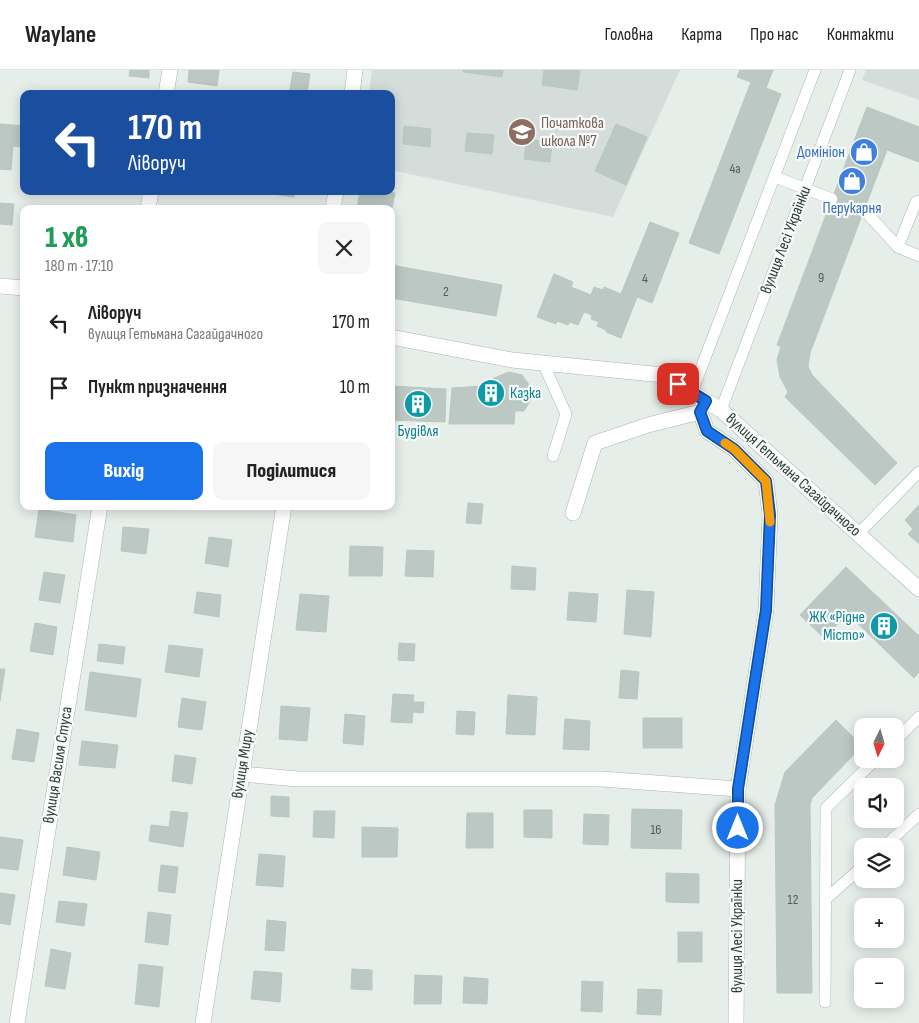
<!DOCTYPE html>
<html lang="uk">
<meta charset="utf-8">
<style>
body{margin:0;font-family:"Sofia Sans Condensed",sans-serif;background:#f6f6f6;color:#222;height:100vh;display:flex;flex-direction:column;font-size:19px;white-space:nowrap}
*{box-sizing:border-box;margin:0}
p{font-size:16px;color:#767676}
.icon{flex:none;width:28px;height:28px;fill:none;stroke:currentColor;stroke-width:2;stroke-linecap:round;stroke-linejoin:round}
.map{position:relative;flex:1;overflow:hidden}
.details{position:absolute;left:20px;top:135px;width:375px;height:305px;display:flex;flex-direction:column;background:#fff;border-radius:10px;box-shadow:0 2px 12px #0003}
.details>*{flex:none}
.banner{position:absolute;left:20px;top:20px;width:375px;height:105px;border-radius:10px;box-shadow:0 2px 12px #0003;background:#1a4fa0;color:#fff;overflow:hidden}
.needle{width:32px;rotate:185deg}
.fabs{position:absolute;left:854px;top:648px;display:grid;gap:10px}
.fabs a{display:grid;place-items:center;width:50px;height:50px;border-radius:10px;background:#fff;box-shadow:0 2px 12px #0003;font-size:25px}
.pin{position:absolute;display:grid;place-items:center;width:42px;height:42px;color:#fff;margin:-21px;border-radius:10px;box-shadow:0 2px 8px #0006}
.me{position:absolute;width:55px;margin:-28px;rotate:0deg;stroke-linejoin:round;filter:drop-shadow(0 0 4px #0008)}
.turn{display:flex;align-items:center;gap:18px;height:105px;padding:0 25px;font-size:22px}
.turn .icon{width:65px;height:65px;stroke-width:2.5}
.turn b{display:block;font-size:35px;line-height:42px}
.round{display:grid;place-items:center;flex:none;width:52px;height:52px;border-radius:10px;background:#f6f6f6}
.head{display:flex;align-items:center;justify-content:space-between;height:85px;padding:0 25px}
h1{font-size:30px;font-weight:800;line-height:38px;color:#1e9e55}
.primary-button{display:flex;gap:10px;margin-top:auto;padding:10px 25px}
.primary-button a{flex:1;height:58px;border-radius:10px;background:#1a73e8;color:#fff;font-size:20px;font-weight:800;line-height:58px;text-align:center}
.primary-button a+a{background:#f6f6f6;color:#222}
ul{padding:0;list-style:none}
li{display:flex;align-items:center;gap:15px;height:65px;padding:0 25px}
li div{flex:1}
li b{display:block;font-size:19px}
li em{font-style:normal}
header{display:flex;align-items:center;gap:30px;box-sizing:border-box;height:70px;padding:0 25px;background:#fff;border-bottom:1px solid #e0e0e0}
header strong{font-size:24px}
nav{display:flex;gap:28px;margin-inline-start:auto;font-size:18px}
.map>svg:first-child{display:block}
.built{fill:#d4ddd9}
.building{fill:#bcc8c3;stroke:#b9c7c1}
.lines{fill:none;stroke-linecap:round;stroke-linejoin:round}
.service-casing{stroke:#a9b6b1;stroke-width:12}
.minor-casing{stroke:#a9b6b1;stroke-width:16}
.service{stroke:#fff;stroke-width:11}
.minor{stroke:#fff;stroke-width:15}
.route-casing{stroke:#114b97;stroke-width:12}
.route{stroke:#1a73e8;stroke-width:9}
.slow{stroke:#f59e0b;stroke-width:9}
.labels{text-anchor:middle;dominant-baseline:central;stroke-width:4.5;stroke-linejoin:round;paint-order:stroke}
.number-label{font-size:14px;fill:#4c605b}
.education-label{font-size:16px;fill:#785e54;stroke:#f7faf8;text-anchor:start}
.shop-label{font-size:16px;fill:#366cbe;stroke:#f7faf8;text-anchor:end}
.street-label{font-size:16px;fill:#273e38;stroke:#f7faf8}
.culture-label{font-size:16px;fill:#0d838f;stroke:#f7faf8;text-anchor:start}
</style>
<header>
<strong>Waylane</strong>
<nav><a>Головна</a><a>Карта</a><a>Про нас</a><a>Контакти</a></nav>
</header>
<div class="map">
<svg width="919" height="953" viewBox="0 0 919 953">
<rect width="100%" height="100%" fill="#e6eeea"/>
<g class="built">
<path d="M372,0H680L613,147L391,100V24H369Z"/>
<path d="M866,0H919V30L862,10Z"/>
</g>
<g class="building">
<path d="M130,0H149V8L129,6Z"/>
<path d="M189,0H219L217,16L188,12Z"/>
<path d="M463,0H503L502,7L463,2Z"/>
<path d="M544,0H580L577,20L542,15Z"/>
<path d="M740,0H773L766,18L781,24L719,184L689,173L751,12L737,7Z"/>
<path d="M293,2L310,4L307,24H289Z"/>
<path d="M867,37L919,57V92L887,80L864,140L832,129Z"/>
<path d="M0,54L24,56V77L13,76L11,100L0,99Z"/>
<path d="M616,54L647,67L626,115L595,101Z"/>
<path d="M404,56L431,59L430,77L403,74Z"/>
<path d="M467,63L494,65L492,84L465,81Z"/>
<path d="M527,69L552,72L550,92L524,89Z"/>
<path d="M272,121H295L294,127L272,124Z"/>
<path d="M360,121H385L395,123L391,143V139H357Z"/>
<path d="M832,129L864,140L810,283L808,296L812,305L897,393L875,415L785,327L788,322L780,307L777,290L781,276L777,275Z"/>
<path d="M0,133L14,134L12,155L0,154Z"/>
<path d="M650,152L679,163L652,233L637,227L621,268L606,262V260L597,256L599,252L591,249L592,245L584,242L578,255L570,252L568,255L557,251L556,254L537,247L554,204L573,212L571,217L591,225L594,217L603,220L604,217L621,224Z"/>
<path d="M391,195L502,215L496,246L391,228Z"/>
<path d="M509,302L522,305L530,316L532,328L524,341H515L514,354H449L452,318L483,316L494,308Z"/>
<path d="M391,316L446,319L445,352L391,350Z"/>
<path d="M468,433L483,434L481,454L466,453Z"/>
<path d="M919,435V474L908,464L913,459L905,450Z"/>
<path d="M39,439L76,445L73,472L35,467Z"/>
<path d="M123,457L149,459L146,484L121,481Z"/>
<path d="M209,467L232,470L228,497L205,493Z"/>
<path d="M350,476L383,477L382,506H349Z"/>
<path d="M407,480L434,481L433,507L405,506Z"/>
<path d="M512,496L536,498L535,520L511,519Z"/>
<path d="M846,497L919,566V602L914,608L848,544L824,568L800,545Z"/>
<path d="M44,502L65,505L60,533L39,530Z"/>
<path d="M627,520L654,522L651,567L624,564Z"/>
<path d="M197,522L221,525L219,547L194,543Z"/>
<path d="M569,522L598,524L596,552L567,550Z"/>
<path d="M300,524L329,526L326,562L296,560Z"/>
<path d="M35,553L57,557L53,585L30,581Z"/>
<path d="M399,573L415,574L414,591L398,590Z"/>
<path d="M99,574L125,577L123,594L97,591Z"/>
<path d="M169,575L203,579L199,607L165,602Z"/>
<path d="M0,599H5L0,631Z"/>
<path d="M621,600L639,602L637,629L619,628Z"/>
<path d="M90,602L141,609L136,647L85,640Z"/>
<path d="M393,624L414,625L413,632H424L423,643L413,642L412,653L391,652Z"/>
<path d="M508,625L537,627L535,665L506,664Z"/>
<path d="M182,628L206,632L202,660L178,657Z"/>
<path d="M281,636L310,638L307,671L279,669Z"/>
<path d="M457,641L475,642L474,665L456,664Z"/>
<path d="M345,644L365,646L363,675L343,673Z"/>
<rect x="643" y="648" width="39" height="30"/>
<path d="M565,649L590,651L589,680L563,679Z"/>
<path d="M836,650L862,676L812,728L810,735L812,923H777L775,735L785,702Z"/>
<path d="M17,659L39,663L34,692L12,689Z"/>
<path d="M82,671L118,675L115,698L79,695Z"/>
<path d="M175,685L196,688L192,714L172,711Z"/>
<path d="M271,726L289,727V747L271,746Z"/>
<path d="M632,739L682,740L681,779L631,778Z"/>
<path d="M524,740H552V768L524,767Z"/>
<path d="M171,741L188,743L183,777L149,771L151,755L169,757Z"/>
<path d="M314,741H335L334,768L313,767Z"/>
<path d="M467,743H493V778H466Z"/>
<path d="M584,744L609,745L608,775L583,774Z"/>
<path d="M362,757L398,758L397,787H362Z"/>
<path d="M0,767L23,770L18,800L0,798Z"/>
<path d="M67,777L100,782L96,810L63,805Z"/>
<path d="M259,784L285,786L283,817L256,815Z"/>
<path d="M161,795L178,797L175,823L158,821Z"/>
<path d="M666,803L699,804V833L666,832Z"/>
<path d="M0,823L15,825L10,855L0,853Z"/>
<path d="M59,831L87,834L84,856L56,852Z"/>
<path d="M148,842L171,845L168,875L145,872Z"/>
<path d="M267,850L286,852L284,881L265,880Z"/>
<rect x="678" y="862" width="24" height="30"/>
<path d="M51,879L71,883L65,919L45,916Z"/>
<path d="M139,894L163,897L159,937L135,934Z"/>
<path d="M352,899L372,900V920L351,919Z"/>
<path d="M254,901L282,903L280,932L251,929Z"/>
<path d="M415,905L442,906L441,934H414Z"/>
<path d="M464,907L488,909L487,934L463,933Z"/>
<path d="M582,911L603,912L602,942L581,941Z"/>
<path d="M638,919L662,920L661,945L637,944Z"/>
</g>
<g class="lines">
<defs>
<g id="service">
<path d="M775,107L832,129"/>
<path d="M864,140L898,177L916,132L919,131"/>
<path d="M898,177L919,186"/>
<path d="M543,293L566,344L553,386"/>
<path d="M692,322L815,0"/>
<path d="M721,340L850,0"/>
<path d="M858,464L919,402"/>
<path d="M895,671L919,647"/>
<path d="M885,776L919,744"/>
<path d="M827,828L862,797"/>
<path d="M825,932L826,738L876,689"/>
</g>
<g id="minor">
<path d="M166,24L170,0"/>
<path d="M352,24L355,0"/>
<path d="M148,139L151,121"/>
<path d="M333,139L336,121"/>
<path d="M0,216L24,218"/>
<path d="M391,267L512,290L663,305L721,340L919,519"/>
<path d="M706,331L700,342L707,361L734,379L766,411L770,445L766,540L738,719L736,953"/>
<path d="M573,443L595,373L648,355L700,342"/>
<path d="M241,704L298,709H601L738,719"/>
<path d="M17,953L100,436"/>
<path d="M203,953L284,436"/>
</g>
</defs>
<use href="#service" class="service-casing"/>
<use href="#minor" class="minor-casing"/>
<use href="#service" class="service"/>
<use href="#minor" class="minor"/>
</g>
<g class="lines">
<defs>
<path id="route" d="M678,314L706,331L700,342L707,361L734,379L766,411L770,445L766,540L738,719V758"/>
</defs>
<use href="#route" class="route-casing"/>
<use href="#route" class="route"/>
<path class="slow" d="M725,373L734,379L766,411L770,452"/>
</g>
<defs>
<symbol id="school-disc" viewBox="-11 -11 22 22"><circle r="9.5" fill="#8d6e63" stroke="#f7faf8"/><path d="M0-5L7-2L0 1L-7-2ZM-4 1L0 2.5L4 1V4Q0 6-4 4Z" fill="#fff"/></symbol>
<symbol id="shop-disc" viewBox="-11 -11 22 22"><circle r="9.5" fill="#3f7fe0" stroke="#f7faf8"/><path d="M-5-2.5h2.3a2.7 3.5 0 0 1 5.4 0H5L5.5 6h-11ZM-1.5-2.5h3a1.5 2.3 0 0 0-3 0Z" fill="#fff"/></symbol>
<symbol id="building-disc" viewBox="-11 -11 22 22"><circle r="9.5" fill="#0f9aa8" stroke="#f7faf8"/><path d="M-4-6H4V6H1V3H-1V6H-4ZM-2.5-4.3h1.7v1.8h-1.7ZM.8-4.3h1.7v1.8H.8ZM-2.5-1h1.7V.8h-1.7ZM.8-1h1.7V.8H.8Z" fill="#fff"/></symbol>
</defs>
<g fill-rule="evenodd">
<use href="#school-disc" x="506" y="46" width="32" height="32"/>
<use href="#shop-disc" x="848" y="66" width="32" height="32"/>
<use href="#shop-disc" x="836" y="95" width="32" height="32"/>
<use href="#building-disc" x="475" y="307" width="32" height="32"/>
<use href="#building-disc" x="402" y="318" width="32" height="32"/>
<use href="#building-disc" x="868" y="540" width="32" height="32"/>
</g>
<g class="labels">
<g class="number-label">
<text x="735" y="98">4а</text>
<text x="821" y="207">9</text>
<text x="645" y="208">4</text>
<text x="446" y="221">2</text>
<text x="656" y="759">16</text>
<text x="793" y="829">12</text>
</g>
<g class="education-label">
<text x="541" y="53">Початкова<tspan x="541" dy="18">школа №7</tspan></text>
</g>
<g class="shop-label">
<text x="845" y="82">Домiнiон</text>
<text x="852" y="138" text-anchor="middle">Перукарня</text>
</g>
<g class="street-label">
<text transform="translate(786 170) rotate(-69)">вулиця Лесі Українки</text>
<text transform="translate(793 405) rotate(42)">вулиця Гетьмана Сагайдачного</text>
<text transform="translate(243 694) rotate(-81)">вулиця Миру</text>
<text transform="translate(58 695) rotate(-81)">вулиця Василя Стуса</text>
<text transform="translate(737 866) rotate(-90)">вулиця Лесі Українки</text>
</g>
<g class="culture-label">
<text x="510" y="323">Казка</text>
<text x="418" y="361" text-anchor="middle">Будівля</text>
<text x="865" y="547" text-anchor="end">ЖК «Рідне<tspan x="865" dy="18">Місто»</tspan></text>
</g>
</g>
</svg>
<div class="fabs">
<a><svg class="needle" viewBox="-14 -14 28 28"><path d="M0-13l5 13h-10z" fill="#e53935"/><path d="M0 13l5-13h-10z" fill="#767676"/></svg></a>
<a><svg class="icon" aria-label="sound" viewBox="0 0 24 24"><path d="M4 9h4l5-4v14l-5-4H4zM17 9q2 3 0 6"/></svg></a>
<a><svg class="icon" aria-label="layers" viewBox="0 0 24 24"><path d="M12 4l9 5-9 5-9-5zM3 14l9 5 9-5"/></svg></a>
<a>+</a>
<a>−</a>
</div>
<div class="pin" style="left:678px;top:314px;background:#d93025"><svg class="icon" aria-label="arrive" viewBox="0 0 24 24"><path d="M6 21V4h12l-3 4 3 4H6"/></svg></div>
<svg class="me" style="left:738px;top:758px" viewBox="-20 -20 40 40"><circle r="17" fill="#1a73e8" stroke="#fff" stroke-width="3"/><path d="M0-11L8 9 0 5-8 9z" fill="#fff"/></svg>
<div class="banner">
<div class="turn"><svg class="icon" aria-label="left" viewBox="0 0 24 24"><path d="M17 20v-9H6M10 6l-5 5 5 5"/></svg><div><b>170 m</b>Ліворуч</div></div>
</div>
<section class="details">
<div class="head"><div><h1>1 хв</h1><p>180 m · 17:10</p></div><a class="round"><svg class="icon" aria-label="close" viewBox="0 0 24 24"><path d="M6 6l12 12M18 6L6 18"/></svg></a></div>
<ul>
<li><svg class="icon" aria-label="left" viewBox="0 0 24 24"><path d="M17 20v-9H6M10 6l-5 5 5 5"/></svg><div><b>Ліворуч</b><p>вулиця Гетьмана Сагайдачного</p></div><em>170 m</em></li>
<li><svg class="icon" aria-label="arrive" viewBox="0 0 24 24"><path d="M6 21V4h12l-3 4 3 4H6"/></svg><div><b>Пункт призначення</b></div><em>10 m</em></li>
</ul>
<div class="primary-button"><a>Вихід</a><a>Поділитися</a></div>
</section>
</div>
